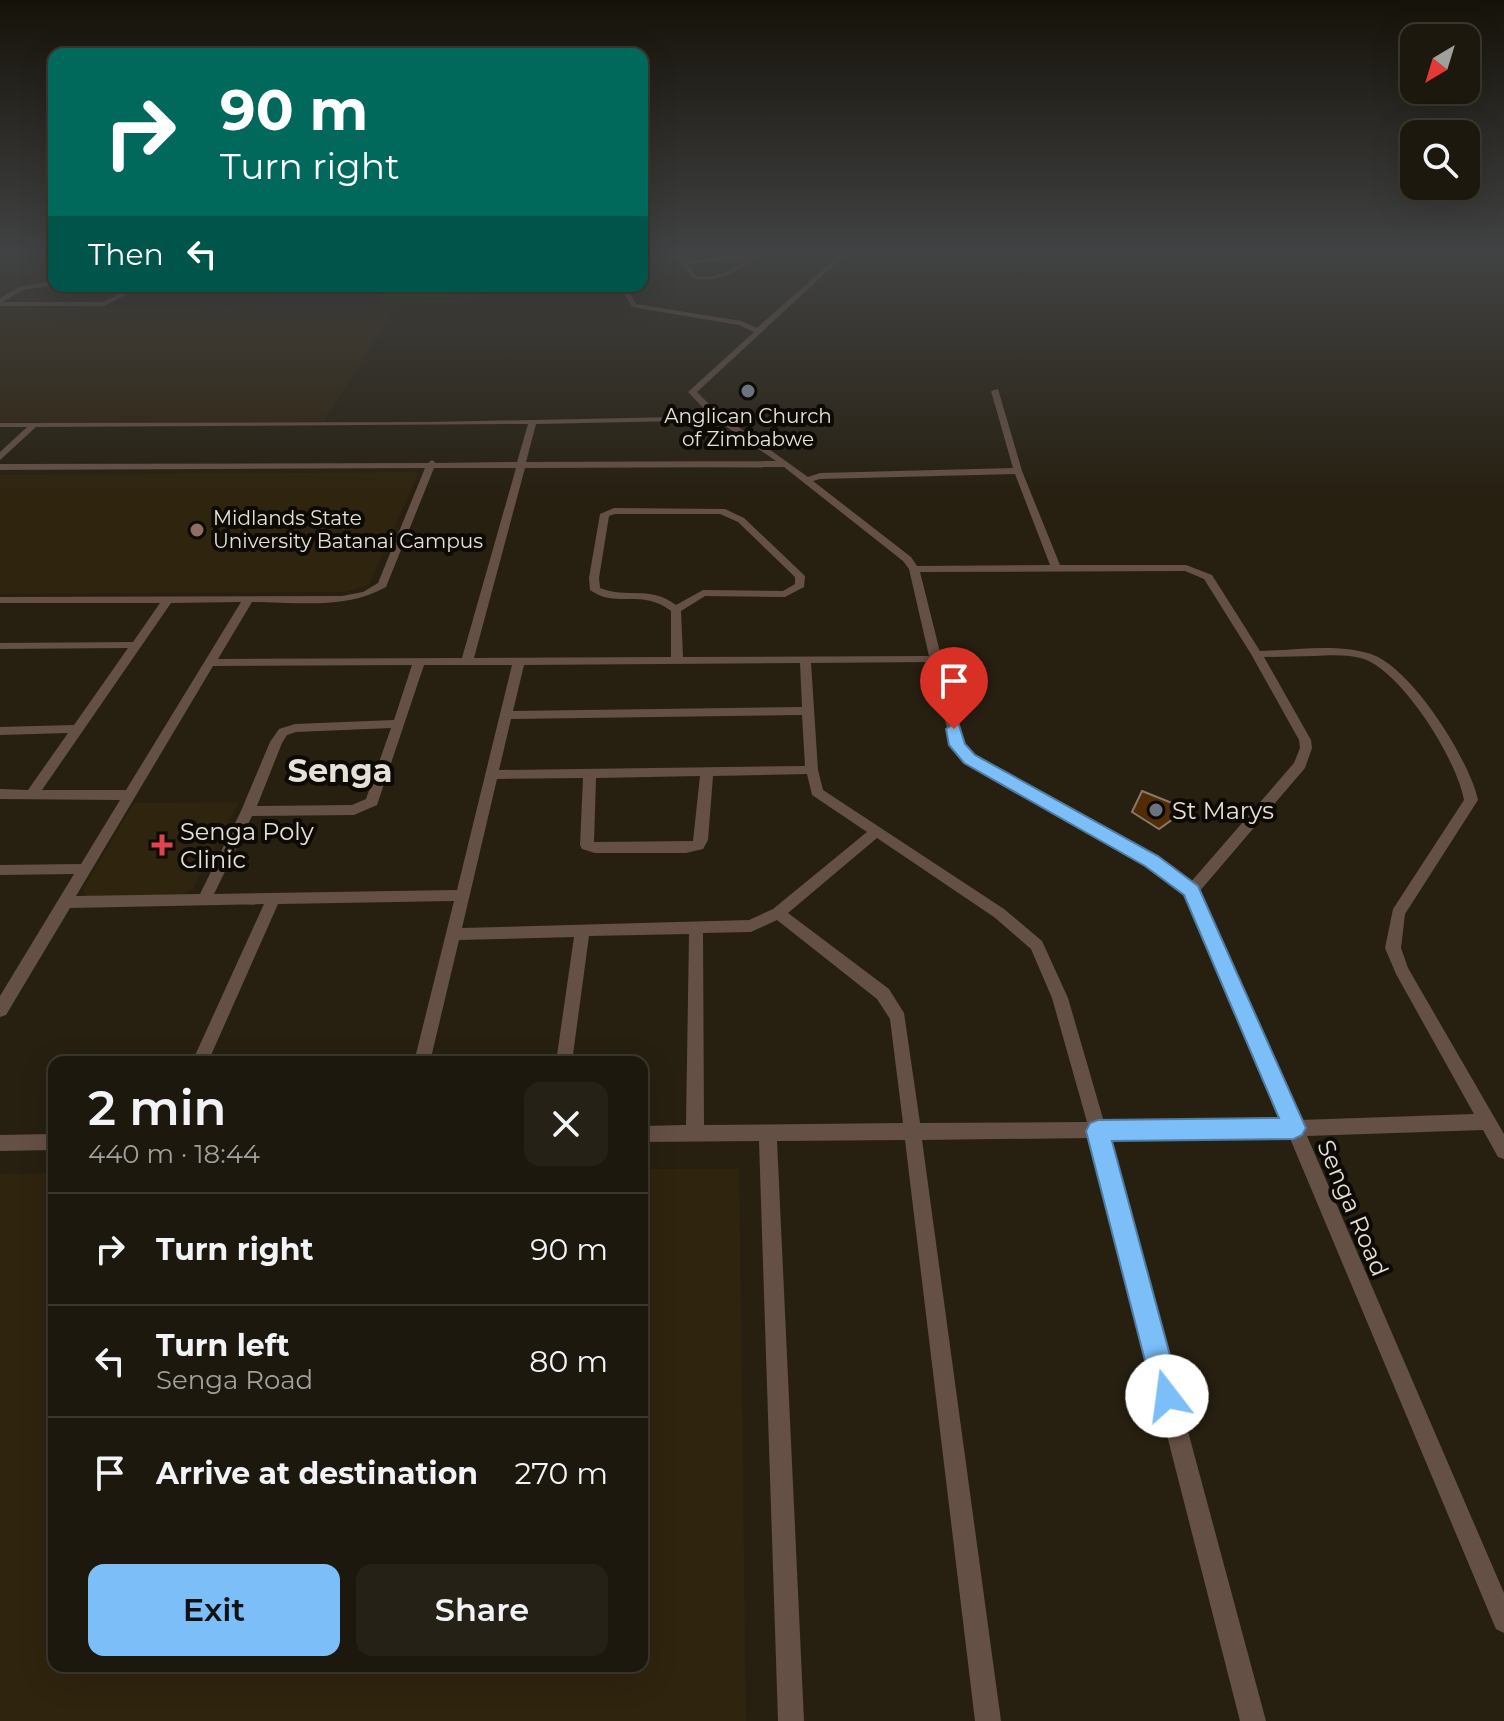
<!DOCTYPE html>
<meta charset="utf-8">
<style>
body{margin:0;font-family:Montserrat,sans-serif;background:#252116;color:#f1f3f6;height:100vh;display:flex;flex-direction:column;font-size:30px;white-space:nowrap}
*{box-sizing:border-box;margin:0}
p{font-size:26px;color:#a0a09d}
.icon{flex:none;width:44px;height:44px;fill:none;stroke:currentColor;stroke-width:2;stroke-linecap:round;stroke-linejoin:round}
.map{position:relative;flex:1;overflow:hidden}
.sheet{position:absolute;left:48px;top:1056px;width:600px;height:616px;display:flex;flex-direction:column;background:#1d180d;border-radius:16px;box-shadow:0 8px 32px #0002,0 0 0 2px #3b372e}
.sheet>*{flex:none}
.top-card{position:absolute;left:48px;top:48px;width:600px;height:244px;border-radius:16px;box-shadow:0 8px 32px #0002,0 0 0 2px #3b372e;background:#00695c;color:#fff;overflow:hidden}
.needle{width:52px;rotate:218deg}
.buttons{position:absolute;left:1400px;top:24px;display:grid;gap:16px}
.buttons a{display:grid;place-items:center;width:80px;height:80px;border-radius:16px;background:#1d180d;box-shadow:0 8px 32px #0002,0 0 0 2px #3b372e;font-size:40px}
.pin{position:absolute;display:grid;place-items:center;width:68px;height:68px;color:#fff;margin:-82px -34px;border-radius:50% 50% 50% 0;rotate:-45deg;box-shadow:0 0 8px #0007}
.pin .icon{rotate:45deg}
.me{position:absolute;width:88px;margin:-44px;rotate:345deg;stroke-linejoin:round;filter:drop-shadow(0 0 6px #0008)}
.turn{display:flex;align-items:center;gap:28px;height:168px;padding:0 40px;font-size:36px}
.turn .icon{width:104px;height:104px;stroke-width:2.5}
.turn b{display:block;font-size:56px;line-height:68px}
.then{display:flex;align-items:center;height:76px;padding:0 40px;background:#0003;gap:16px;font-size:30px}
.round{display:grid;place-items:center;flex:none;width:84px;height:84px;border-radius:16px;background:#252116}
.headline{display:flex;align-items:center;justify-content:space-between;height:136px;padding:0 40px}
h1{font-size:48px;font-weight:600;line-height:60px}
.action{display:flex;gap:16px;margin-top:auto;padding:16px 40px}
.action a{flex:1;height:92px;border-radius:16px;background:#7bbef8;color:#111;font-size:32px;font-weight:600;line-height:92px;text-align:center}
.action a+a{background:#252116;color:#f1f3f6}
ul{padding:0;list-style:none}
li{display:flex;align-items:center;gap:24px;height:112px;padding:0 40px;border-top:2px solid #3b372e}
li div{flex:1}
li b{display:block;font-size:30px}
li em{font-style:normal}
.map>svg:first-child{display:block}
.built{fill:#2f240e}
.green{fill:#223202}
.building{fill:#512c04;stroke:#88786a;stroke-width:2}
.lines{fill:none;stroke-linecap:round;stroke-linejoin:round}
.minor{fill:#655045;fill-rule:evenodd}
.route{fill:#7bbef8;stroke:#507ca1;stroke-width:2}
.worship-dot{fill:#6b7280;stroke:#0d0a05;stroke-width:3}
.education-dot{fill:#8d6e63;stroke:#0d0a05;stroke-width:3}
.health-dot{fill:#e0444e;stroke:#0d0a05;stroke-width:3}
.labels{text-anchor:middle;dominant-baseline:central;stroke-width:8;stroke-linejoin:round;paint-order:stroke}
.far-poi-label{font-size:20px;fill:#e6e1d7;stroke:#0d0a05}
.poi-label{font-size:24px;fill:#e6e1d7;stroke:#0d0a05;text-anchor:start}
.street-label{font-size:24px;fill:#e6e1d7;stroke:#0d0a05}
.district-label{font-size:32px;font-weight:bold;fill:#e6e1d7;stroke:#0d0a05}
</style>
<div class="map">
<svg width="1504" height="1721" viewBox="0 0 1504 1721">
<rect width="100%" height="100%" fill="#272011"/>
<g class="built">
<path d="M397,305L324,421L0,422V307Z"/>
<path d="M419,472L369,585L346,592L0,594V475Z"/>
<path d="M239,802L193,888L177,898L88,899L83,889L134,803Z"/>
<path d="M642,1169H739L746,1721H0V1174L54,1173V1666H642Z"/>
</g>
<path class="green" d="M383,286H498L474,301L379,306Z"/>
<path class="building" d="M1142,791L1187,809L1159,829L1132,812Z"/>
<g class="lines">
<g class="minor">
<path d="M0,255H12L0,257Z"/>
<path d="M676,255H682L686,261L735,255L748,258L753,255H760C740,271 718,284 692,278ZM735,259L744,261C729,271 715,279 696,276L688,264Z"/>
<path d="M839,255H845L697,392L716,411L808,477L820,473L1013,468L991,391L998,389L1022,471L1060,565H1186L1212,575L1260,651C1296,650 1337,643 1371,654C1412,668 1469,759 1478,800L1405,914L1401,948L1408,968L1504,1134V1159L1498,1157L1483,1130L1307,1136L1504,1593V1633L1496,1629L1289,1136L1109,1138L1266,1721H1240L1091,1138L922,1140L1001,1721H975L905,1140L777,1141L804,1721H778L759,1141L642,1142V1126L686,1125L689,934L589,936L572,1062H556L574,937L459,940L430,1062H414L454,901L278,904L208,1062H192L264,904L70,908L6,1015L0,1017V996L74,874L0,875V865L81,864L120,800L0,799V789L28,790L68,733L0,735V727L74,725L128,648L0,649V643L133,642L160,603H0V597L342,596L363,592L378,583L425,468L0,470V464L428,463L432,460L436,463L517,462L528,424L36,427L0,460V452L27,427H0V423L429,422L677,417L707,412L688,392L754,332L739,325L632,307L620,286H626L636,304L741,321L757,328ZM711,416L776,461L526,462L536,424L677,421ZM784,467L903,561L909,569L929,656L683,657L681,611L705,596L785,597L804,587L805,576L744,518L725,509L614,508L600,514L589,578L590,590C616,609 642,588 671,611V657L474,658L525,468ZM434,468H516L462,658L218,659L252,602C296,602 346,610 386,587ZM1015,474L1050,565L917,566L911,557L813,481L820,479ZM615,514H720L738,522L795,577V584L783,591L703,590L676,605C650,585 627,599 600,588L599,578L609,516ZM1185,571L1204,579L1251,654L1299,740L1300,748L1294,763L1190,883L1156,857L989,765L966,750L963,745L942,661L944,659L941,656L920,572ZM241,602L126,790H42L171,603ZM1314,656C1330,655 1349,654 1364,659C1403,673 1457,760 1464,800L1393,909L1385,948L1396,974L1474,1114L1300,1120L1199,892L1305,768L1312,748L1311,740L1264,657ZM931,662L951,745L958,756L979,771L1146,865L1185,894L1282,1120L1104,1122L1068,998L1042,941L1004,909L823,790L818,770L811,663ZM800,663L802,707L513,711L524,665ZM412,665L394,720L295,724L279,729L270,742L241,811L200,894L76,896L213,666ZM424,665H512L457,890L214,894L252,816L354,815L377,805ZM802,715L805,766L499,770L511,719ZM391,728L366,799L352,805L257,806L282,743L287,735L296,732ZM807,774L812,795L867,832L773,909L749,920L462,928L497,779L583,778L580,845L582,849L595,853H686L703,849L708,840L713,776ZM700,776L693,841L594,842L596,778ZM877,838L994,917L1031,949L1052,998L1087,1122L920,1123L904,1013L889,989L788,913ZM777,920L877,999L890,1019L903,1123L704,1125L703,933L751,932Z"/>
<path d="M54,281V285L23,290L3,302H103L135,286H143L104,306H0V298L19,287Z"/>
<path d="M54,1134V1150L0,1151V1135Z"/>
</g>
</g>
<linearGradient id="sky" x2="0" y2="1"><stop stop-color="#151209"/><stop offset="0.51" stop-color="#414243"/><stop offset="1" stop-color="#414243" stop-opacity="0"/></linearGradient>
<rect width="1504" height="496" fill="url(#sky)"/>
<path class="route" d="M954,724L959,725L965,744L975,755L1158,856L1198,886L1306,1128L1302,1135L1294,1139L1112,1141L1181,1396L1177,1406L1167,1410L1158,1406L1154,1396L1086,1131L1090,1123L1098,1120L1279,1118L1184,895L1145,866L964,763L949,745L946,729Z"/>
<g class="worship-dot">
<circle cx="748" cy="391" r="8"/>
<circle cx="1156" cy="810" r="8"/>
</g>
<circle class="education-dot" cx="197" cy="530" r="8"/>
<path class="health-dot" d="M158 833h8v8h8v8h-8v8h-8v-8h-8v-8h8z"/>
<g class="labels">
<g class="far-poi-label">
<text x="748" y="416">Anglican Church<tspan x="748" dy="23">of Zimbabwe</tspan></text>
<text x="213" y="518" text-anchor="start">Midlands State<tspan x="213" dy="23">University Batanai Campus</tspan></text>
</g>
<g class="poi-label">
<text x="1172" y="810">St Marys</text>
<text x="180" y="831">Senga Poly<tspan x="180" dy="28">Clinic</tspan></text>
</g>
<g class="street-label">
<text transform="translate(1353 1208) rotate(67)">Senga Road</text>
</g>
<g class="district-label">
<text x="340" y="770">Senga</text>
</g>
</g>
</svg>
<div class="buttons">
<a><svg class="needle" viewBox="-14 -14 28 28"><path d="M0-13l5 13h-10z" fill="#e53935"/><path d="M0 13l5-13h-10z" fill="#a0a09d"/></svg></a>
<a><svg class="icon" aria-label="search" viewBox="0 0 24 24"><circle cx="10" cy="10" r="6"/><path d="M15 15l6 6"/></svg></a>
</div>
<div class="pin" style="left:954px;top:729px;background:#d93025"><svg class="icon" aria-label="arrive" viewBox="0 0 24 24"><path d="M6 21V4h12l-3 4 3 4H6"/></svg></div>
<svg class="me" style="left:1167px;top:1396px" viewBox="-20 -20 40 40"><circle r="19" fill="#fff"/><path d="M0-13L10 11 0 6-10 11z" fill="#7bbef8"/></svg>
<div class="top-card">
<div class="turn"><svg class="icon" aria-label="right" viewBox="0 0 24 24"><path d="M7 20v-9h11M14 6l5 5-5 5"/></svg><div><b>90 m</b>Turn right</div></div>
<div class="then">Then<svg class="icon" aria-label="left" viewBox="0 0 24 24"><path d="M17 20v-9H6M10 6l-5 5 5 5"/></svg></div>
</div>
<section class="sheet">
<div class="headline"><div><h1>2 min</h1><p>440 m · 18:44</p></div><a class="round"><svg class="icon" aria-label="close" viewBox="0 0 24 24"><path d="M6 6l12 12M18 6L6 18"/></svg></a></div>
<ul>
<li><svg class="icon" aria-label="right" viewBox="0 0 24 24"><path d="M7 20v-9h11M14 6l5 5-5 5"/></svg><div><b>Turn right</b></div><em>90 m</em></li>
<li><svg class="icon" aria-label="left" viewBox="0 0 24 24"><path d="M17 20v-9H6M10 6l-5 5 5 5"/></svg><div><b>Turn left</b><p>Senga Road</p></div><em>80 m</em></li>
<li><svg class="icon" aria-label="arrive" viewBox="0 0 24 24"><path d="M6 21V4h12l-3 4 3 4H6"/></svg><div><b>Arrive at destination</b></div><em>270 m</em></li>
</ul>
<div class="action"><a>Exit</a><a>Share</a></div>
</section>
</div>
